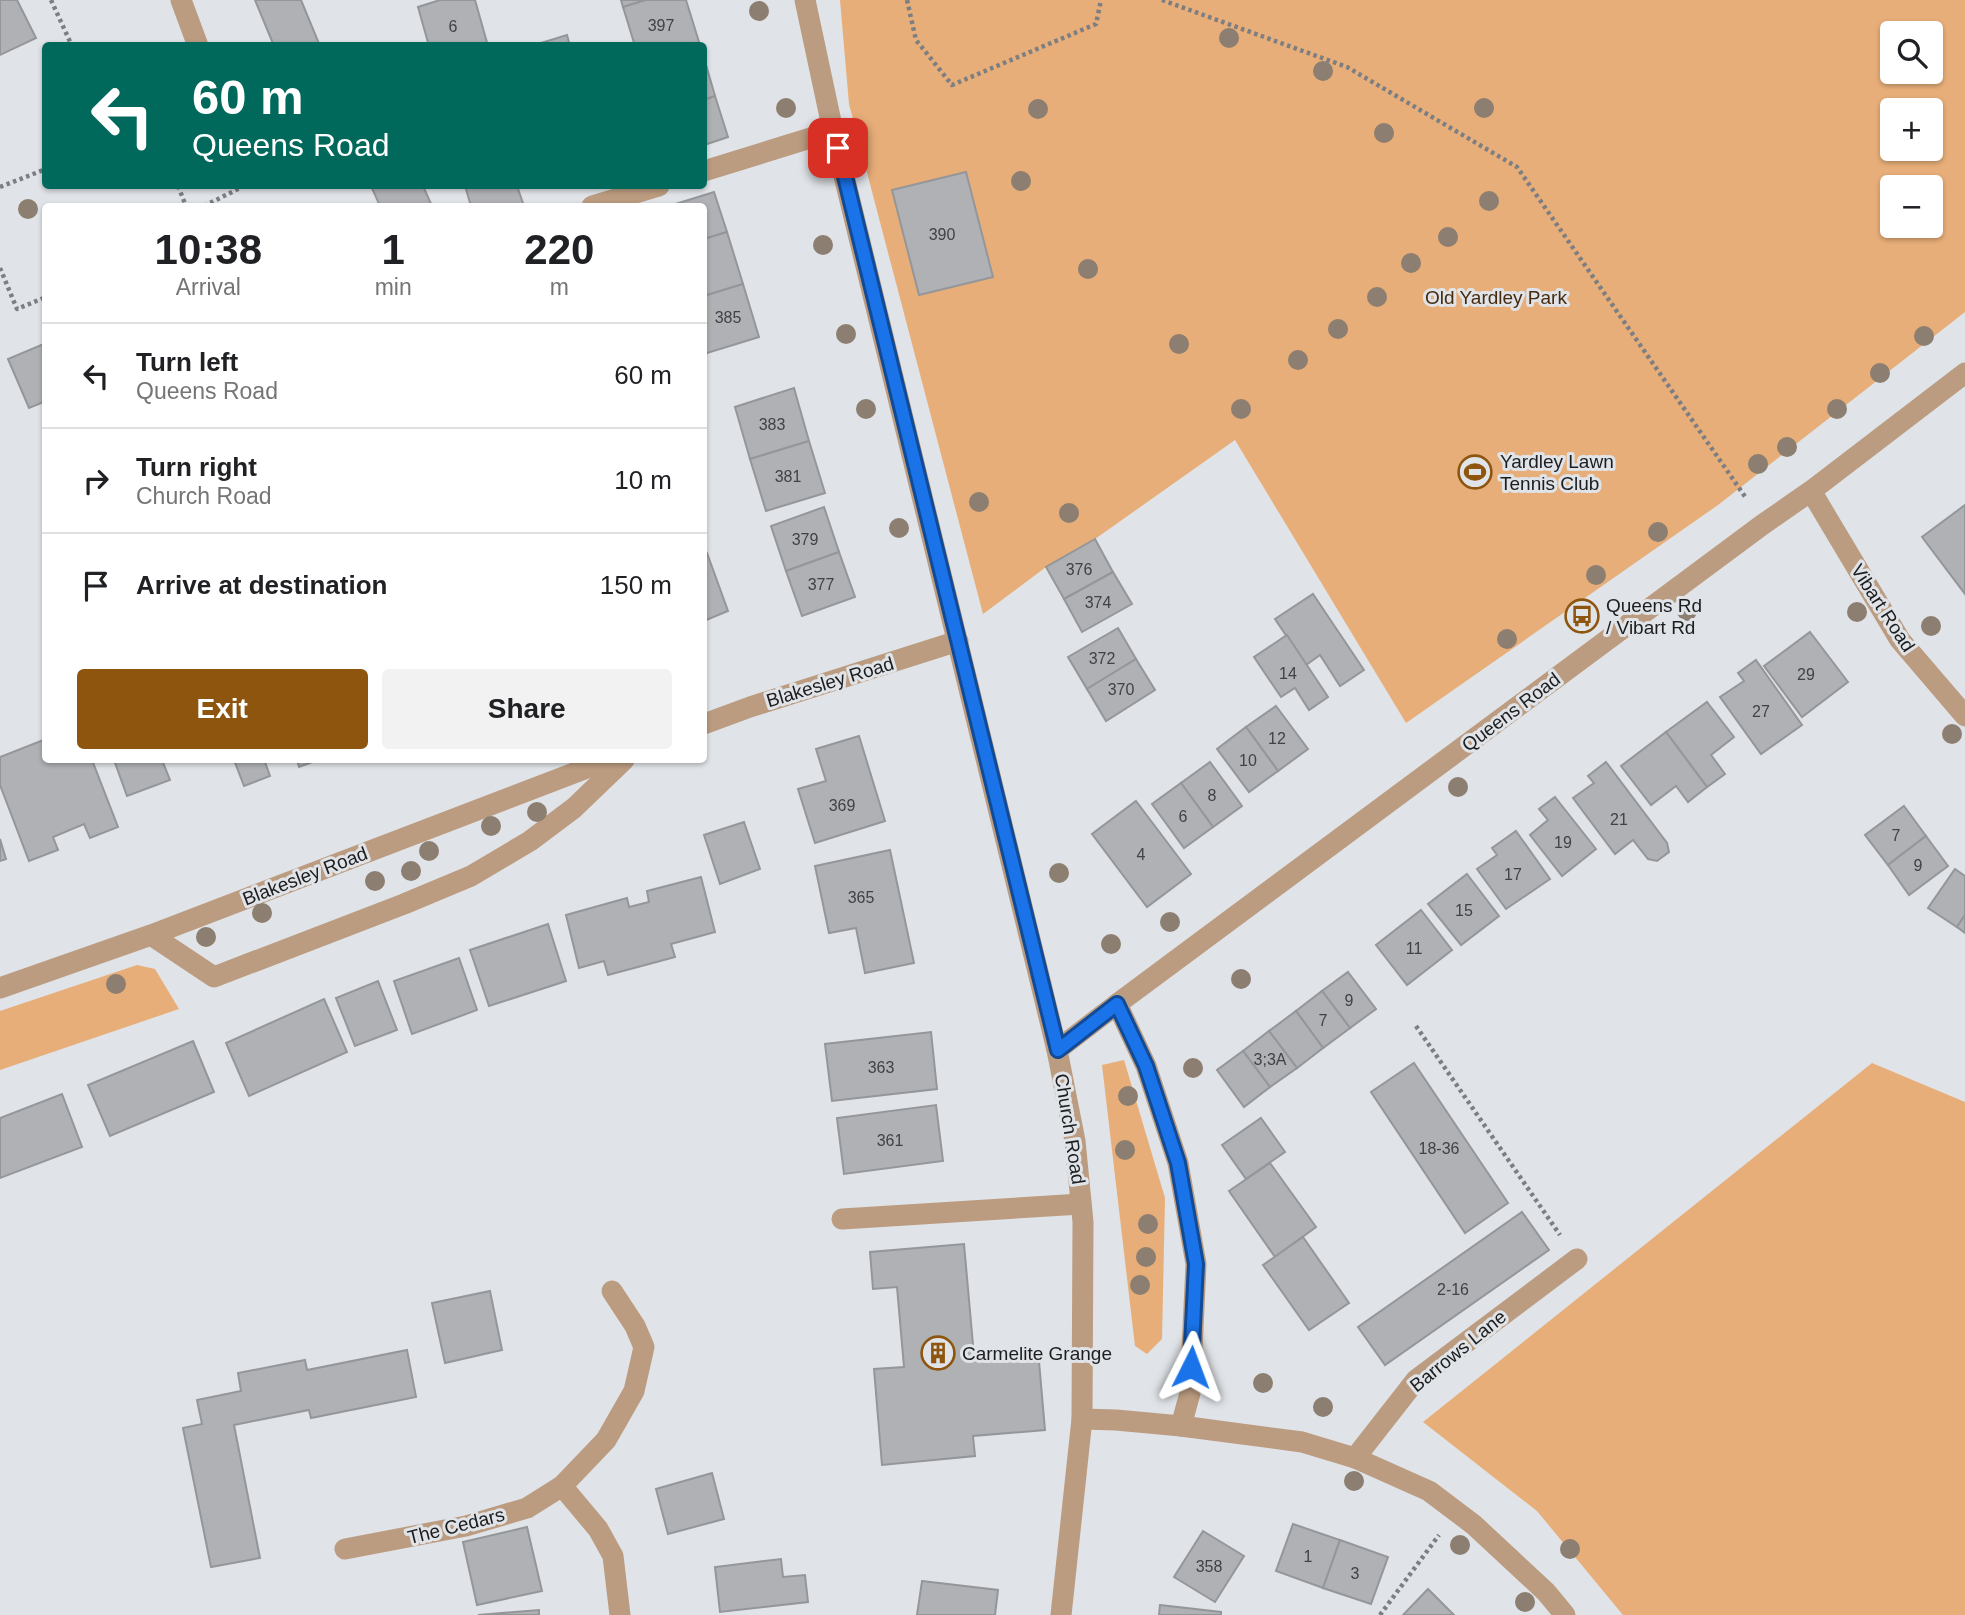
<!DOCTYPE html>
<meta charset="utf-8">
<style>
body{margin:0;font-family:Helvetica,sans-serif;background:#f2f2f2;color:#202124;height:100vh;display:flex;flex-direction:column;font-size:26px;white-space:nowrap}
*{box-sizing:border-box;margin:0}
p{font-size:23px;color:#757577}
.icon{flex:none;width:38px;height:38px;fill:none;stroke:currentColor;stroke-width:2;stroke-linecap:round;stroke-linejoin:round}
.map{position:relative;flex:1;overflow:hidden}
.sheet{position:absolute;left:42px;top:203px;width:665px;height:560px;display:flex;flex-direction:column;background:#fff;border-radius:7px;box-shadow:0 2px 5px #0004}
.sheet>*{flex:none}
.top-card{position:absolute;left:42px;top:42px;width:665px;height:147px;border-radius:7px;box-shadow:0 2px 5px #0004;background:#00695c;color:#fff;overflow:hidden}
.fabs{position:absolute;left:1880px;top:21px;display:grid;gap:14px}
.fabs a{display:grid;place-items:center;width:63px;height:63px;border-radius:7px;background:#fff;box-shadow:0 2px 5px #0004;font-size:35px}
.pin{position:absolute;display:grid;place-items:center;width:60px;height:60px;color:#fff;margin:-30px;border-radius:14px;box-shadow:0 4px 10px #0006}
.me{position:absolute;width:77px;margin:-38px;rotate:3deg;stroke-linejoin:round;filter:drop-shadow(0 0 5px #0008)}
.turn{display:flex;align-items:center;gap:24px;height:147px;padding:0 35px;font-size:32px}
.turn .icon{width:91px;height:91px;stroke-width:2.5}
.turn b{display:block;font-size:49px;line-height:60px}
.eta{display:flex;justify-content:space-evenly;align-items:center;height:119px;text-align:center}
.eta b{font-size:42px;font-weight:800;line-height:49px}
.cta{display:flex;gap:14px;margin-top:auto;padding:14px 35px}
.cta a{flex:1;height:80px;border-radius:7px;background:#8e550f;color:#fff;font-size:28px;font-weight:800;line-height:80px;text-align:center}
.cta a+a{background:#f2f2f2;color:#202124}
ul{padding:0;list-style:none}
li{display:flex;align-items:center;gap:21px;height:105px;padding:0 35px;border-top:2px solid #e0e0e0}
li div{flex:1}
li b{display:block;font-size:26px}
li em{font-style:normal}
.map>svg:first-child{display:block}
.green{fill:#e7ae79;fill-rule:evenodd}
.building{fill:#afb1b5;stroke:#94969a;stroke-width:2}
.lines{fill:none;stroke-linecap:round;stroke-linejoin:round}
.path{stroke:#7c7e81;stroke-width:4.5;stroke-dasharray:3.5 3.5;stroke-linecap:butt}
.minor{stroke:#bb9c80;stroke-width:21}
.tree{fill:#8c7e70}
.route-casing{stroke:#114b97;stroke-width:18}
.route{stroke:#1a73e8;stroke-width:12}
.labels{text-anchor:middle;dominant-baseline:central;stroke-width:6;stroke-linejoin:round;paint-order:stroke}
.number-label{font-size:16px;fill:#414244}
.park-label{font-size:19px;fill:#472b0e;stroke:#e0e3e7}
.poi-label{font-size:19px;fill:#1c1d1e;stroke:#e0e3e7;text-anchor:start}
.street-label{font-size:19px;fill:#1c1d1e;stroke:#e0e3e7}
</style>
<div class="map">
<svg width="1965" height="1615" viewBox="0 0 1965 1615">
<rect width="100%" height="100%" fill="#e0e3e7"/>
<g class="green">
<path d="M840,0H1965V312L1718,505L1406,723L1235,440L1095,539L1046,567L983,614L849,104ZM1892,33H1930V72H1892ZM1892,110H1930V149H1892ZM1892,187H1930V226H1892Z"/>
<path d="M137,965L155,969L179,1009L0,1070V1011Z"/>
<path d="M1124,1060L1165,1198L1162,1339L1147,1354L1135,1346L1102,1065Z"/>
<path d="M1872,1063L1965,1102V1615H1623L1537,1511L1423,1422Z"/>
</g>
<g class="building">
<path d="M0,0H17L36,38L0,55Z"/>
<path d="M255,0H301L320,46H274Z"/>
<path d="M440,0H475L488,46H429L418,7Z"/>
<path d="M621,0H646L623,7Z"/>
<path d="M646,0H686L699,42L689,46H635L623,7Z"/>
<path d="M567,35L570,46H533L541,43Z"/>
<path d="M704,58L715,96L704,100Z"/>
<path d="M715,96L728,137L704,145V100Z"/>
<path d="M966,172L993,277L919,295L892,190Z"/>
<path d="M371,186H423L432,206H380Z"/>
<path d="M465,186H517L524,206H471Z"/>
<path d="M714,192L727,232L704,239V206H669Z"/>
<path d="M727,232L743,284L704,296V239Z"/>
<path d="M743,284L759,337L704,354V296Z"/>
<path d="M46,343V401L29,408L8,359Z"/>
<path d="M794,388L809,441L750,459L735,407Z"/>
<path d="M809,441L825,493L766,511L750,459Z"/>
<path d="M1965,505V594L1922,537Z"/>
<path d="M824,507L839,552L786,571L771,526Z"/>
<path d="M1095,539L1113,572L1064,599L1046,567Z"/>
<path d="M839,552L855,597L802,616L786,571Z"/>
<path d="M707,553L728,611L704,621V555Z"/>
<path d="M1113,572L1132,604L1082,632L1064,599Z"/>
<path d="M1313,594L1364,670L1340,686L1320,655L1306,665L1275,619Z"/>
<path d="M1118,628L1136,659L1087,689L1068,657Z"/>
<path d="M1810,632L1848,682L1802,717L1764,666Z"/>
<path d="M1287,635L1328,697L1309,710L1295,688L1281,697L1254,657Z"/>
<path d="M1136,659L1155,690L1106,721L1087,689Z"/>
<path d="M1756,660L1802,725L1761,754L1720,697L1744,681L1738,673Z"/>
<path d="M1707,702L1734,737L1711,755L1725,774L1707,787L1666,732Z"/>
<path d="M1276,706L1308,749L1278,771L1246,727Z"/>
<path d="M1246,727L1278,771L1249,792L1217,749Z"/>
<path d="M1666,732L1707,787L1688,802L1676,786L1651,805L1621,766Z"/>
<path d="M859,736L885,821L815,843L798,789L826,781L816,749Z"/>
<path d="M46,739V760H92L118,827L90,838L84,824L53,837L58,850L29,861L0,785V757Z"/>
<path d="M114,760H162L170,780L127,796Z"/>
<path d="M234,760H272L265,762L270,776L244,786Z"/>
<path d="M297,760H318L299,767Z"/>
<path d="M1210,762L1242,806L1213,827L1181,783Z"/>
<path d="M1606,762L1667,843L1669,852L1657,861L1648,859L1633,840L1615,854L1573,798L1594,783L1588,776Z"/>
<path d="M1181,783L1213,827L1184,848L1152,804Z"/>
<path d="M1555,797L1596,849L1562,876L1530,835L1548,820L1539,809Z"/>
<path d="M1136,801L1191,874L1147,907L1092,834Z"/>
<path d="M1904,806L1926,836L1888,865L1865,835Z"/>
<path d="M744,822L760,869L720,884L704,835Z"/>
<path d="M1516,831L1550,879L1506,909L1477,869L1497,855L1492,848Z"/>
<path d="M1926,836L1948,866L1909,895L1888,865Z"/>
<path d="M0,839L6,859L0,861Z"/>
<path d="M890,850L914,963L865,973L856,928L829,933L815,866Z"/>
<path d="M1955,869L1965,876V915L1957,927L1928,908Z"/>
<path d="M1467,874L1499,916L1461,945L1428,904Z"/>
<path d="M701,877L715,932L671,944L675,957L608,975L604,961L579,968L566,915L627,898L629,907L649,902L647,891Z"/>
<path d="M1421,910L1452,950L1407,985L1376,945Z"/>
<path d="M1965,915V933L1957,927Z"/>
<path d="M548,924L566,981L489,1006L470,950Z"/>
<path d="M459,958L477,1010L412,1034L394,981Z"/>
<path d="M1348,972L1376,1009L1350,1028L1322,991Z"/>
<path d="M378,981L397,1030L355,1046L336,998Z"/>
<path d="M1322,991L1350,1028L1323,1048L1296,1011Z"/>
<path d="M324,999L347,1052L249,1096L226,1043Z"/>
<path d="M1296,1011L1323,1048L1297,1068L1269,1031Z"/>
<path d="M1269,1031L1297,1068L1270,1087L1243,1051Z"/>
<path d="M931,1032L937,1089L832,1101L825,1044Z"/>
<path d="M193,1041L214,1092L110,1136L88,1085Z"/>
<path d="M1243,1051L1270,1087L1244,1107L1217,1070Z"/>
<path d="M1414,1063L1508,1203L1465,1233L1371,1092Z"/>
<path d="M62,1094L82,1147L0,1178V1118Z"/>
<path d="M936,1105L943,1161L844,1174L837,1118Z"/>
<path d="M1261,1118L1285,1152L1246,1179L1222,1145Z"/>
<path d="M1270,1163L1316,1227L1275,1257L1229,1191Z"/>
<path d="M1522,1212L1549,1250L1385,1365L1358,1327Z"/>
<path d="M1303,1237L1349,1303L1309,1330L1263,1265Z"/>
<path d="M964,1244L974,1356L1038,1350L1045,1430L973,1436L975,1456L882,1465L874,1369L904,1367L897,1287L873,1289L870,1252Z"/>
<path d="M490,1291L502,1350L445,1363L432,1303Z"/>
<path d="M407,1350L416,1397L311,1418L309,1410L234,1425L260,1558L211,1567L183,1428L202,1424L197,1400L241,1391L238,1373L305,1360L307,1370Z"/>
<path d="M712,1473L724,1519L668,1534L656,1489Z"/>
<path d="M1293,1524L1340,1540L1323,1588L1276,1571Z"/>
<path d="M527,1527L542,1591L477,1605L463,1542Z"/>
<path d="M1203,1531L1244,1556L1215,1602L1174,1577Z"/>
<path d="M1340,1540L1388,1557L1371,1604L1323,1588Z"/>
<path d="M781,1559L783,1577L805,1575L808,1602L720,1612L715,1567Z"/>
<path d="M922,1581L998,1590L995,1615H917Z"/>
<path d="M1428,1589L1454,1615H1403Z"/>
<path d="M1160,1605L1221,1612V1615H1159Z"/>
<path d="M539,1610V1615H478Z"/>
</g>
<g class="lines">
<g class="path">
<path d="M51,0L72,46"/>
<path d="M907,0L916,40L952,85L1096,24L1101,0"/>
<path d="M1162,0L1347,67L1517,167L1746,498"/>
<path d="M178,186L186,206"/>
<path d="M0,187L46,169"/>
<path d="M204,206L244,186"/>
<path d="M0,268L17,309L46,297"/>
<path d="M1416,1026L1560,1235"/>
<path d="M1380,1615L1439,1535"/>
</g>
<g class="minor">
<path d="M181,0L198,46"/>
<path d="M805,0L833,131L1057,1050L1075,1141L1083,1222L1082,1419L1061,1615"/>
<path d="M704,171L833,131"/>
<path d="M592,206L659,186"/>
<path d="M1811,491L1900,640L1965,716"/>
<path d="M704,724L750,707L958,641"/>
<path d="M151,935L214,977L404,904L471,876L530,841L574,808L624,760"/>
<path d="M0,988L151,935L608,760"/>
<path d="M1117,1004L1146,1066L1178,1163L1196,1264L1190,1393L1181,1426"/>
<path d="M1057,1050L1117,1004L1762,525L1811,491L1965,373"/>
<path d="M842,1219L1081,1204"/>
<path d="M1082,1419L1116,1420L1181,1426L1302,1442L1355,1458L1429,1491L1474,1525L1546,1592L1565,1615"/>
<path d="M1355,1458L1416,1380L1577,1259"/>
<path d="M562,1486L606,1440L634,1391L644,1347L635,1326L612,1291"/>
<path d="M345,1549L466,1526L527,1508L562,1486L598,1529L613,1556L620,1615"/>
</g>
</g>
<g class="tree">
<circle cx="759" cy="11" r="10"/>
<circle cx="1229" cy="38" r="10"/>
<circle cx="1323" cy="71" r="10"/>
<circle cx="786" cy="108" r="10"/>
<circle cx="1484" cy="108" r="10"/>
<circle cx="1038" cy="109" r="10"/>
<circle cx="1384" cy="133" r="10"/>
<circle cx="1021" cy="181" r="10"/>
<circle cx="1489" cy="201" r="10"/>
<circle cx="28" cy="209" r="10"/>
<circle cx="1448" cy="237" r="10"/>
<circle cx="823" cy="245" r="10"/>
<circle cx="1411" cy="263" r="10"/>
<circle cx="1088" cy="269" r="10"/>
<circle cx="1377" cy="297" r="10"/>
<circle cx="1338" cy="329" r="10"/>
<circle cx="846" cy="334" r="10"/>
<circle cx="1924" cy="336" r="10"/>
<circle cx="1179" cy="344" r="10"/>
<circle cx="1298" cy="360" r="10"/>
<circle cx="1880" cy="373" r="10"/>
<circle cx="866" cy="409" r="10"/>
<circle cx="1241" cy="409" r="10"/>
<circle cx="1837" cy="409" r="10"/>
<circle cx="1787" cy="447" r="10"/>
<circle cx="1758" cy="464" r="10"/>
<circle cx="979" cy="502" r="10"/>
<circle cx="1069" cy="513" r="10"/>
<circle cx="899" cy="528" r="10"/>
<circle cx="1658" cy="532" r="10"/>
<circle cx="1596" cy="575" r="10"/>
<circle cx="1687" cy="611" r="10"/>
<circle cx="1857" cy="612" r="10"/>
<circle cx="1931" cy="626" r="10"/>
<circle cx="1507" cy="639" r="10"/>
<circle cx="1952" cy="734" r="10"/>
<circle cx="1458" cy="787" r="10"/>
<circle cx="537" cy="812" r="10"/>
<circle cx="491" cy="826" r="10"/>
<circle cx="429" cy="851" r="10"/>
<circle cx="411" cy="871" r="10"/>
<circle cx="1059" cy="873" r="10"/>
<circle cx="375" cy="881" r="10"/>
<circle cx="262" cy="913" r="10"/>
<circle cx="1170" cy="922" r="10"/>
<circle cx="206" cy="937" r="10"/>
<circle cx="1111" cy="944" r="10"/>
<circle cx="1241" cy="979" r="10"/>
<circle cx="116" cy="984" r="10"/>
<circle cx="1193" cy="1068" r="10"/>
<circle cx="1128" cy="1096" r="10"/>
<circle cx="1125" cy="1150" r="10"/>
<circle cx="1148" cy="1224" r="10"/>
<circle cx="1146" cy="1257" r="10"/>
<circle cx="1140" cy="1285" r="10"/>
<circle cx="1263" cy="1383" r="10"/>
<circle cx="1323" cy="1407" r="10"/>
<circle cx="1354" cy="1481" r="10"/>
<circle cx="1460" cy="1545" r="10"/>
<circle cx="1570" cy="1549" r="10"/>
<circle cx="1525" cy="1602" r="10"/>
</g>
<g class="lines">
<defs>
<path id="route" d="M838,148L1058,1050L1117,1004L1146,1066L1178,1163L1196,1264L1191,1367"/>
</defs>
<use href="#route" class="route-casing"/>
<use href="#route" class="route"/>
</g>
<defs>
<symbol id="stadium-ring" viewBox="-11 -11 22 22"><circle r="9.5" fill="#e0e3e7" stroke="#8e550f" stroke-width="1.5"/><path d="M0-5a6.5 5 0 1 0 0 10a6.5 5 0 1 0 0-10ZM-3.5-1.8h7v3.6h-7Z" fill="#8e550f"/></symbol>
<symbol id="bus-ring" viewBox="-11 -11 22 22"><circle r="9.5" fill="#e0e3e7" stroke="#8e550f" stroke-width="1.5"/><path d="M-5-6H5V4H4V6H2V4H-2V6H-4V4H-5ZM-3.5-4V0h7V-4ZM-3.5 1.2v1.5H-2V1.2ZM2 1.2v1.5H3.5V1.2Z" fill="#8e550f"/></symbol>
<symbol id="building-ring" viewBox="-11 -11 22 22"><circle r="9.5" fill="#e0e3e7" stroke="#8e550f" stroke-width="1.5"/><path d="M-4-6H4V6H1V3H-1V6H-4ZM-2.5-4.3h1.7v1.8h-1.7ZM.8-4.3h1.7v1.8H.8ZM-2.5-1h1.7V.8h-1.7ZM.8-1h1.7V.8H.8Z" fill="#8e550f"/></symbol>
</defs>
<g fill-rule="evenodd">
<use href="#stadium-ring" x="1456" y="453" width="38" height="38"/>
<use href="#bus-ring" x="1563" y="597" width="38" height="38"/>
<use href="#building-ring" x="919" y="1334" width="38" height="38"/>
</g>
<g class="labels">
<g class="number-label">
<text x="661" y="25">397</text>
<text x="453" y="26">6</text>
<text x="942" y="234">390</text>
<text x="728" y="317">385</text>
<text x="772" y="424">383</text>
<text x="788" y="476">381</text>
<text x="805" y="539">379</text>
<text x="1079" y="569">376</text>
<text x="821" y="584">377</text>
<text x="1098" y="602">374</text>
<text x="1102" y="658">372</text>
<text x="1288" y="673">14</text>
<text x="1806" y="674">29</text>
<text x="1121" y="689">370</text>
<text x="1761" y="711">27</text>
<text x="1277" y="738">12</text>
<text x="1248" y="760">10</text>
<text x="1212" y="795">8</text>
<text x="842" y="805">369</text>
<text x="1183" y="816">6</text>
<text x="1619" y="819">21</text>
<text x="1896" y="835">7</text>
<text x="1563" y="842">19</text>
<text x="1141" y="854">4</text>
<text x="1918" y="865">9</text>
<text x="1513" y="874">17</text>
<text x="861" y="897">365</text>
<text x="1464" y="910">15</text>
<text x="1414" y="948">11</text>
<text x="1349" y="1000">9</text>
<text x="1323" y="1020">7</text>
<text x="1270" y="1059">3;3A</text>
<text x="881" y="1067">363</text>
<text x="890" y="1140">361</text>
<text x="1439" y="1148">18-36</text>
<text x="1453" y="1289">2-16</text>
<text x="1308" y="1556">1</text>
<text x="1209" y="1566">358</text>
<text x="1355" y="1573">3</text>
</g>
<g class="park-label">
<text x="1496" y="297">Old Yardley Park</text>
</g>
<g class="poi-label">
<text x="1500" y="461">Yardley Lawn<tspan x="1500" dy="22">Tennis Club</tspan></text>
<text x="1606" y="605">Queens Rd<tspan x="1606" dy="22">/ Vibart Rd</tspan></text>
<text x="962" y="1353">Carmelite Grange</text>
</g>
<g class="street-label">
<text transform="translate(1883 608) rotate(57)">Vibart Road</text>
<text transform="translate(830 682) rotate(-17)">Blakesley Road</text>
<text transform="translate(1511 712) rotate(-37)">Queens Road</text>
<text transform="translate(305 876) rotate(-21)">Blakesley Road</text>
<text transform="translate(1070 1129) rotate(81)">Church Road</text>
<text transform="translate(1458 1351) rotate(-39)">Barrows Lane</text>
<text transform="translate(456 1526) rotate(-14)">The Cedars</text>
</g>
</g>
</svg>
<div class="fabs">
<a><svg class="icon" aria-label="search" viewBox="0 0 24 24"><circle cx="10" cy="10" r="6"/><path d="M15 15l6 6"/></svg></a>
<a>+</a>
<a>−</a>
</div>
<div class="pin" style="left:838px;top:148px;background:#d93025"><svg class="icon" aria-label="arrive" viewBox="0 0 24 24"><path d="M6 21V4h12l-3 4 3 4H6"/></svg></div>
<svg class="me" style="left:1191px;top:1367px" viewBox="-20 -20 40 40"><path d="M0-17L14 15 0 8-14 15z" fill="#1a73e8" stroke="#fff" stroke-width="4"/></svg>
<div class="top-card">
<div class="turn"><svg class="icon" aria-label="left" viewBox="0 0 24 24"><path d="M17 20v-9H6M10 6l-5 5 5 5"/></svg><div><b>60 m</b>Queens Road</div></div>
</div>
<section class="sheet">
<div class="eta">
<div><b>10:38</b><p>Arrival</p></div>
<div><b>1</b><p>min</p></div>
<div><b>220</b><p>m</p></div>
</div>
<ul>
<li><svg class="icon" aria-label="left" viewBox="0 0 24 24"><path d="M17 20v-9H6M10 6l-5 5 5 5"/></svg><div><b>Turn left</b><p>Queens Road</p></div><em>60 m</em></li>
<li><svg class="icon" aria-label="right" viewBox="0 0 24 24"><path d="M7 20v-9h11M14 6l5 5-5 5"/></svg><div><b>Turn right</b><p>Church Road</p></div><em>10 m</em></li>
<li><svg class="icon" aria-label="arrive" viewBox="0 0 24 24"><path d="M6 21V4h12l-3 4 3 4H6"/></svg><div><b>Arrive at destination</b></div><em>150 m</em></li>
</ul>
<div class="cta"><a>Exit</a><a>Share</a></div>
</section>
</div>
